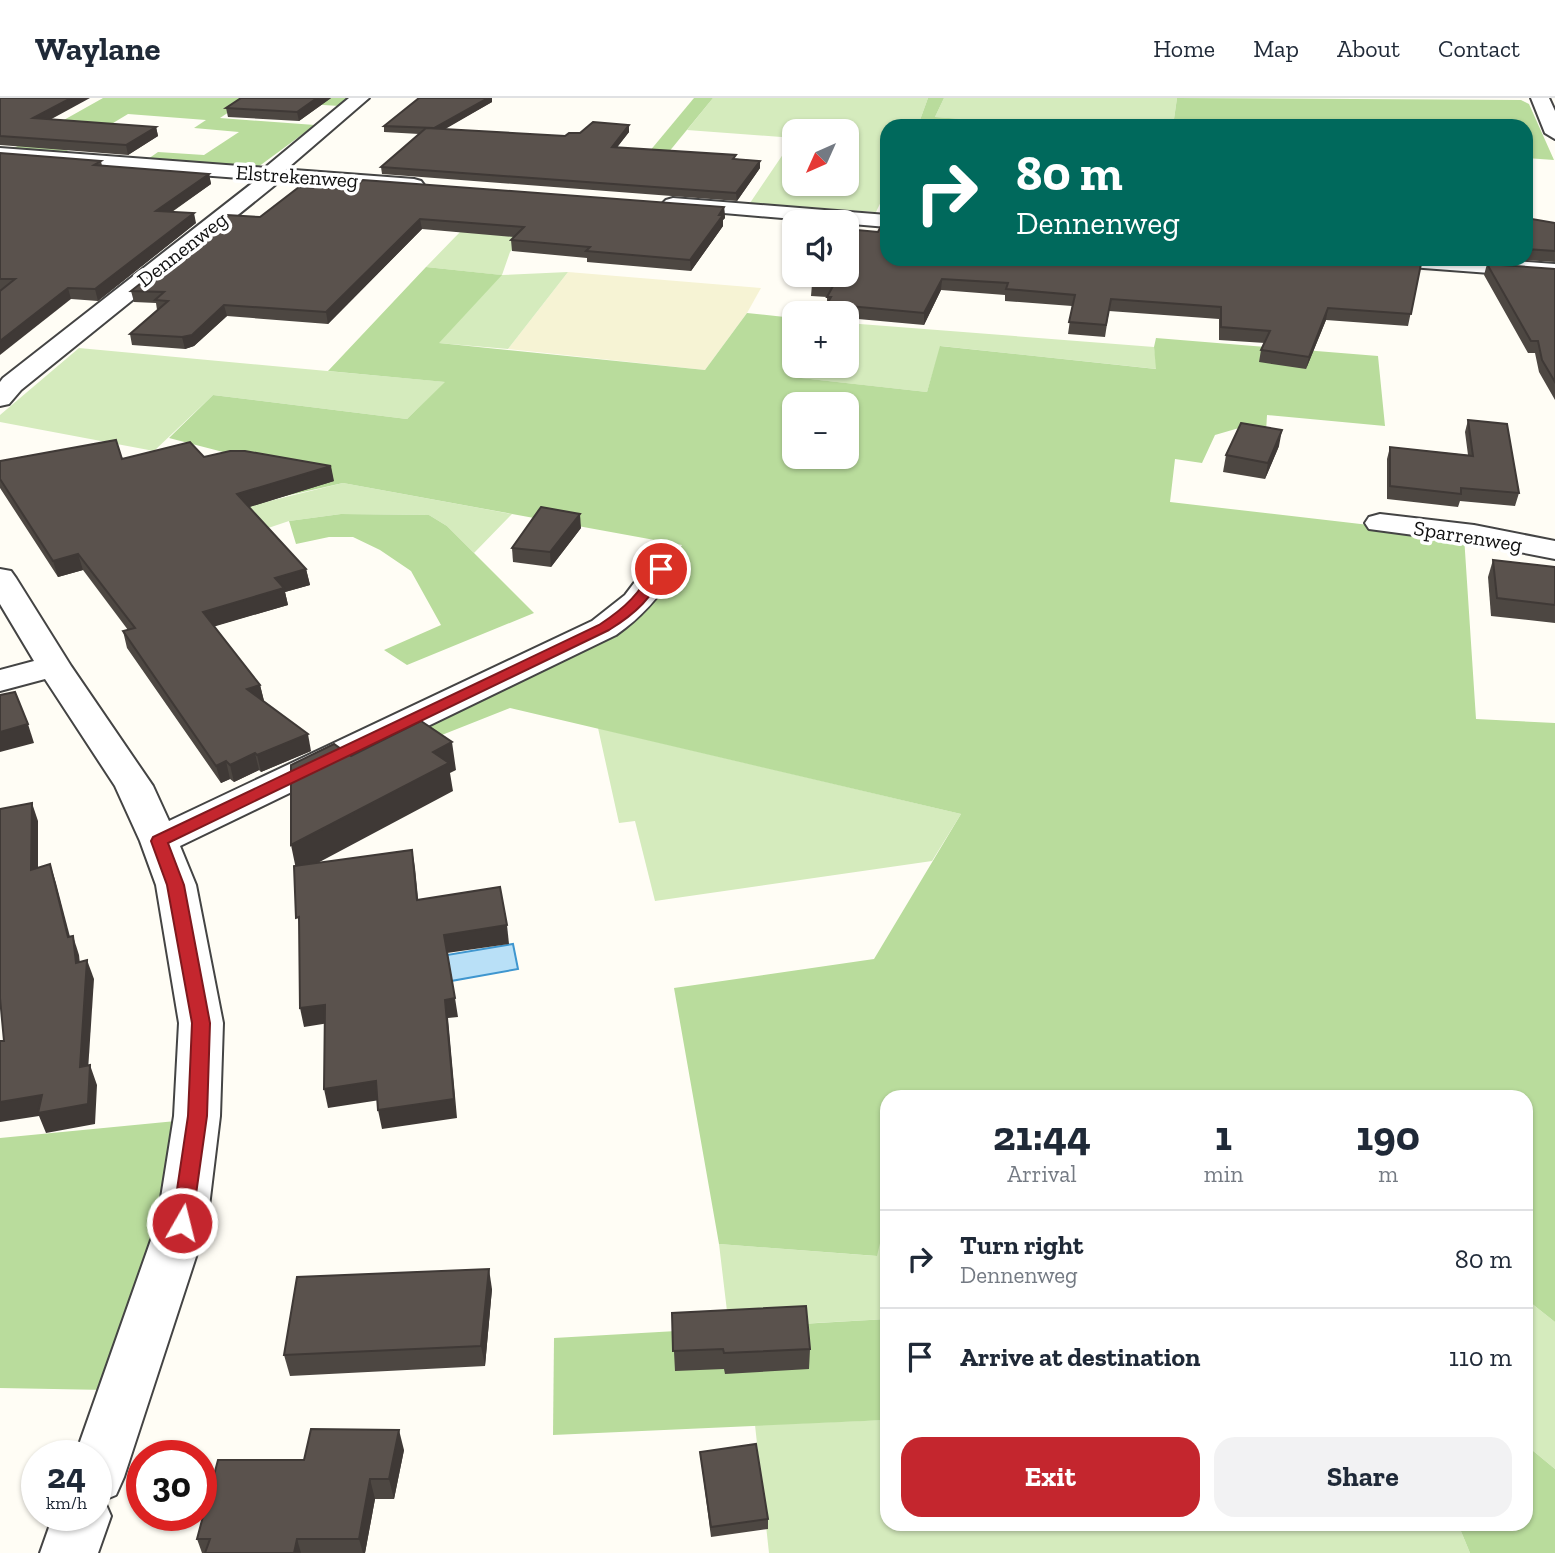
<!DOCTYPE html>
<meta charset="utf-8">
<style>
body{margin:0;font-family:"Zilla Slab",serif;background:#f2f2f3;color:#1f2937;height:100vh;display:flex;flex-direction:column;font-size:26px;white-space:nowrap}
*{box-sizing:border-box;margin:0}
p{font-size:23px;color:#747a83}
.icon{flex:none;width:38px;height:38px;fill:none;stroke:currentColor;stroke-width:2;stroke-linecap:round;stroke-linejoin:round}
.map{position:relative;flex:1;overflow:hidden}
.side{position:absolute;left:880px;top:992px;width:653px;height:441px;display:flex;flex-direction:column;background:#fff;border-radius:21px;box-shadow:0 2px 5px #0004}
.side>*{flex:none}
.hud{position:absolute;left:880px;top:21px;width:653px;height:147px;border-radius:21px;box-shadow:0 2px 5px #0004;background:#00695c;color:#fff;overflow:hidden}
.needle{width:46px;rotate:225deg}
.controls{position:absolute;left:782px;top:21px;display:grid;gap:14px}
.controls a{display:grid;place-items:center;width:77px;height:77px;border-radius:14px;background:#fff;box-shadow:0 2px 5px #0004;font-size:35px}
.speed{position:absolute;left:21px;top:1342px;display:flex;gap:14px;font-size:35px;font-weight:700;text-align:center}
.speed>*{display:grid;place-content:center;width:91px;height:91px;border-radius:50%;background:#fff;box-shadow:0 2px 5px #0004;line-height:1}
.speed small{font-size:18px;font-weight:400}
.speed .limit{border:10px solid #d22;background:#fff;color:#111}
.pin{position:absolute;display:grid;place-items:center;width:60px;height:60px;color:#fff;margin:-30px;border:4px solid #fff;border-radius:50%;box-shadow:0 2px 7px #0007}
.me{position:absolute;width:77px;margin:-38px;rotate:8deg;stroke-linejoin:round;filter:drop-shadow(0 0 5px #0008)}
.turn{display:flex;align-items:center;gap:24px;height:147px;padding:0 21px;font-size:32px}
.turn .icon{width:91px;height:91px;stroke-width:2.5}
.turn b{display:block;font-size:49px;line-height:60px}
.eta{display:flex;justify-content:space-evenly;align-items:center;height:119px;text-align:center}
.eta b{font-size:42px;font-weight:700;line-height:49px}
.button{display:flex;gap:14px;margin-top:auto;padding:14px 21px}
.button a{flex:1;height:80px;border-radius:21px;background:#c4262e;color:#fff;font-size:28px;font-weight:700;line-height:80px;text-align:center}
.button a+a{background:#f2f2f3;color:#1f2937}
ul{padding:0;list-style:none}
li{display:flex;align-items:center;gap:21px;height:98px;padding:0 21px;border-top:2px solid #e0e1e3}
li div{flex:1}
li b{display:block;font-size:26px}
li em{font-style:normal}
header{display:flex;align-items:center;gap:42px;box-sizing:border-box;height:98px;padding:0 35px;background:#fff;border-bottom:2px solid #e0e1e3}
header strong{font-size:33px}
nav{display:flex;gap:38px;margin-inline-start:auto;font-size:24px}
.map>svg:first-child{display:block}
.farmland{fill:#f6f3d4}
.green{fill:#d5ebbd;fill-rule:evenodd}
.forest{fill:#b9dc9c;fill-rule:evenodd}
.water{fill:#b9e0f7;stroke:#3f96cf;stroke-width:2}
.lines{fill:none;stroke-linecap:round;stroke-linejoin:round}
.minor-casing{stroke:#444;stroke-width:4}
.tertiary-casing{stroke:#444;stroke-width:4}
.minor{fill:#fff;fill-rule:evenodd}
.tertiary{fill:#fff;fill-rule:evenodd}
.wall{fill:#4d4742}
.shaded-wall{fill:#3f3936}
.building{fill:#5a524d;stroke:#3f3936;stroke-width:2}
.route{fill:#c4262e;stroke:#7f191e;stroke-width:2}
.labels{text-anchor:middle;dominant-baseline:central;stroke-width:7;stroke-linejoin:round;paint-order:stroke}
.far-street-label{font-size:21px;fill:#111;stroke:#fff}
</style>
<header>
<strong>Waylane</strong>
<nav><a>Home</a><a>Map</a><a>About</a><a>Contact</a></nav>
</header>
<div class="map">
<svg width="1555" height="1455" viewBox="0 0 1555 1455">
<rect width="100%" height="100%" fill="#fffdf5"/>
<path class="farmland" d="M568,174L761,190L747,215L705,272L508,251Z"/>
<g class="green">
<path d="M713,0H928L920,22L973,26L887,28V91L876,114L750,105L794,40L687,32ZM794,33H847V86H794Z"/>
<path d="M944,0H1177L1173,28H988L990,23L935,19Z"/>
<path d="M493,100L556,105L510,154L502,177L568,174L508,251L438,245L501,177L426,169Z"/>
<path d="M847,225L1154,249L1157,271L941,248L927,294L800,280L807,268H847Z"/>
<path d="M79,250L446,284L407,321L213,297L154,353L0,324V317Z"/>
<path d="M343,385L512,416L474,455L447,428L429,417L341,416L289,423L244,438L225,414Z"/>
<path d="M598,630L961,716L932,763L655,803L635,723L619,725Z"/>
<path d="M887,1115V1221L729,1230L719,1146L876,1158Z"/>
<path d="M1526,1201L1555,1224V1371L1526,1347Z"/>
<path d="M887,1322V1426H1458L1470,1455H769L755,1327Z"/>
</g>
<g class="forest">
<path d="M103,0H349L339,8L247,2L220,20L315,27L258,69L148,61L158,54L204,57L239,34L194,30L206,22L128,16L65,54L14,50Z"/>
<path d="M694,0H713L668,55L649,54Z"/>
<path d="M928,0H944L935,19L990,23L988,28L920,22Z"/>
<path d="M1177,0L1521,2L1529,6L1554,62L1526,60V28H1173Z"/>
<path d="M426,169L502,177L439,245L705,272L747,215L794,220V268H807L801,280L927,294L940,248L1156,271L1154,249L1156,240L1378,258L1385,328L1267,317L1266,334L1239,330L1215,337L1202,365L1175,361L1170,404L1464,438L1476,621L1555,625V1224L1526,1201V999H887V1115L877,1158L719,1146L674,890L874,861L961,716L510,610L308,690L604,532L659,485L682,447L343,385L272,401L281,369L169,340L213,297L407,321L445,284L328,273ZM794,306H847V359H794Z"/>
<path d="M341,416L429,417L447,428L534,515L407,567L384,552L441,527L411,473L380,452L353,439H329L296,446L289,423Z"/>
<path d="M176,1023L152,1137L107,1292L0,1290V1040Z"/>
<path d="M887,1221V1322L553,1337L554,1240Z"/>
<path d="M1526,1347L1555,1371V1455H1470L1458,1426H1526Z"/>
</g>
<path class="water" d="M513,846L518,871L451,883L447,857Z"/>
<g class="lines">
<defs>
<g id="minor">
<path d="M349,0H369L282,75L275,87L21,292L9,306L0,308V284L3,280L260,79L267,68Z"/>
<path d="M1531,0H1549L1555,13V41L1545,35Z"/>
<path d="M1380,416L1474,427L1555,443V461L1474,445L1369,431L1365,425L1369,419Z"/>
<path d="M661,462L672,464L677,471C660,498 642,519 616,537L180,748L196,787L223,925L220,1018L207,1125L124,1379L116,1397L104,1402L111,1418L98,1455H40L53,1418H96V1358H75L157,1125L174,1018L179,925L156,787L140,743L115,688L45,581L0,593V572L34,563L0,506V471L11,473L16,480L71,568L153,688L169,723L592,523L625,497L650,464Z"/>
</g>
<g id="tertiary">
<path d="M0,50L414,81L421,83L424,87L421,91L414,93L0,62Z"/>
<path d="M673,100L887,117V129L666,110L662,106L666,102Z"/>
<path d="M1386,161H1487L1555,166V180L1397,168L1389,166Z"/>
</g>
</defs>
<use href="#minor" class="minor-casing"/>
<use href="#tertiary" class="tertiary-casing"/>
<use href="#minor" class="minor"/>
<use href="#tertiary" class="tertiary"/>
</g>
<g class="wall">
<path d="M0,0L50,22L156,29L158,38L128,57L0,47Z"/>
<path d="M241,0H331L299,23L228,19L226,10Z"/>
<path d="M419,0H492V4L444,31L565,38L580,35L629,34L617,49L760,63V70L737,103L382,76L381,69L419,36L384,34V28Z"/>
<path d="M0,55L101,63L102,68L209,76L211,86L172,114L196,125L98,203L71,201L0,192Z"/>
<path d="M724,109L725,120L723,122V128L691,173L587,164V160L512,153L511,142L514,139L422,131L328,226L227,218L194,248L185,251L132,247L130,236L157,212L156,205L134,204L131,193L260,119Z"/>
<path d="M1526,119V120L1555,125V164L1511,161H1526Z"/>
<path d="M878,134L887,161H1422L1408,228L1326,222L1306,271L1259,264L1261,252L1265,245L1219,242V221L1109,213L1105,239L1068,236L1072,208L1005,203V197L941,192L924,227L847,220V215H827V199L811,198L812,186Z"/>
<path d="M1487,166L1555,171V302L1539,274L1535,255H1528L1484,177Z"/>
<path d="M1468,322L1519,395L1515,408L1460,403L1458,409L1387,401V361L1390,349L1468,357L1465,334Z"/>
<path d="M1279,348L1265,381L1223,374L1226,357Z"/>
<path d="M204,359L334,383L249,409L306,471L310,487L285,494L288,507L214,528L260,587L264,603L311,653L261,674L259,672L234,684L230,681L221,685L127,550L123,533L128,532L83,472L58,479L0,390V363Z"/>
<path d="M581,430L551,469L513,464L512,450Z"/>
<path d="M1493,462L1555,469V525L1491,518L1488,479Z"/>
<path d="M492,1191L485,1268L290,1278L284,1257Z"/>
<path d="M672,1215L810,1251L809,1271L725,1276L724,1271L675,1273Z"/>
<path d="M404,1352L394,1401H375L365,1455H202L197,1441L304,1362Z"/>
<path d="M700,1354L768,1421V1431L711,1439Z"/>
</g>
<g class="shaded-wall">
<path d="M71,0H90L35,30L33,20Z"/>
<path d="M317,0H331L299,23L297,14Z"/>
<path d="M488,0H492V4L435,37L434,30Z"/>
<path d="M629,27V34L612,56V49Z"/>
<path d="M156,29L158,38L128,57L126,47Z"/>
<path d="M760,63V70L737,103L736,95Z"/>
<path d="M209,76L211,86L158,123L156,113Z"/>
<path d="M724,109L725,120L723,122V128L691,173L690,162Z"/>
<path d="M194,115L196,125L98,203L95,191Z"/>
<path d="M420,121L422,131L328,226L326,214Z"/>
<path d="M942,181L941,192L924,227V215Z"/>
<path d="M68,190L71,201L0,257V243Z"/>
<path d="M224,207L227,218L194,248L185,251L182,239Z"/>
<path d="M1328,210L1326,222L1306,271L1309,259Z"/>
<path d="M1282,332L1279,348L1265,381L1268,365Z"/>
<path d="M331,368L334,383L240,412L237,396Z"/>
<path d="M580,416L581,430L551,469L550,454Z"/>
<path d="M78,456L83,472L58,479L53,463Z"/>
<path d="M306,471L310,487L285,494L288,507L206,531L203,514L275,480Z"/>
<path d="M260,587L264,603L247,591Z"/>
<path d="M28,626L34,645L0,654V634Z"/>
<path d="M308,636L311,653L261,674L257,657Z"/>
<path d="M452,644L456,672L450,675L453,693L297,776L291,747L433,654Z"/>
<path d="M255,655L259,672L234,684L230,667Z"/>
<path d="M226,663L230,681L221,685L216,668Z"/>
<path d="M32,705L38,723V790L31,772Z"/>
<path d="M412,752L415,770L420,820L417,802Z"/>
<path d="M50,766L56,785L75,858L68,839Z"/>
<path d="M507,827L509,846L447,855L444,837Z"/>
<path d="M73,838L79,857L82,884L76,865Z"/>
<path d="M87,862L94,881L87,988L80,969Z"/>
<path d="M455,900L458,919L448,920L457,1020L382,1031L378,1012L445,902Z"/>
<path d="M325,907L329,925L304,929L300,910Z"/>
<path d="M90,967L97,987L95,1026L46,1035L39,1018L0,1024V1004Z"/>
<path d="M376,983L380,1002L328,1010L324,991Z"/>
<path d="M489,1171L492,1191L485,1268L481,1248Z"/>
<path d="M399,1332L404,1352L394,1401L389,1381Z"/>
<path d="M370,1381L375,1401L365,1455H363L359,1441Z"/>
<path d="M297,1441L301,1455H294Z"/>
</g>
<g class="building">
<path d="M0,0H71L33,20L156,29L126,47L0,38Z"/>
<path d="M241,0H317L297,14L226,10Z"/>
<path d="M419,0H488L434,30L384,28Z"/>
<path d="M593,24L629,27L612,49L736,57L733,61L760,63L736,95L381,69L426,30L565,38L569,35H580Z"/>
<path d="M0,55L101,63L94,67L209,76L156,113L194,115L95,191L68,190L0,243V193L15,181H0Z"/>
<path d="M363,82L724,109L719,117H723L690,162L586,153L590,149L511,142L524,129L420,121L326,214L224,207L192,237L182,239L130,236L168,203L155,202L164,194L131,193L227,117L260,119L299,89L352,91Z"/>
<path d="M1526,119V120L1555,125V153L1526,151Z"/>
<path d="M885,120H887V161H1422L1411,216L1328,210L1309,259L1261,252L1270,233L1221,229V209L1111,201L1106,227L1069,224L1075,197L1006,191L1008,185L942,181L924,215L827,206L831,199H827L833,188L812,186L817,177H847V131L878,134Z"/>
<path d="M1487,166L1555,171V284L1542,262L1538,243H1531Z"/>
<path d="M1468,322L1507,326L1519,395L1461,390V396L1390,388V349L1473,358Z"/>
<path d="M1241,325L1282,332L1268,365L1226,357Z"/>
<path d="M116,342L122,361L190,344L204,359L230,353H245L331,368L237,396L306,471L275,480L284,490L203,514L260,587L247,591L308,636L257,657L255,655L230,667L226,663L216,668L123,533L135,530L78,456L53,463L0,381V363Z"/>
<path d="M541,409L580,416L550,454L512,450Z"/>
<path d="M1493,462L1555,469V507L1497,500Z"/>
<path d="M15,594L28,626L0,634V597Z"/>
<path d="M421,623L452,644L433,654L449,665L291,747V667L334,646L351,658Z"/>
<path d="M32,705L31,772L50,766L68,839L73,838L76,865L87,862L80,969L90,967L88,1006L38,1015L42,997L0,1004V943H4L0,900V711Z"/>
<path d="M412,752L417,802L500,789L507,827L444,837L455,900L445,902L454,1001L378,1012L376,983L324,991L325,907L300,910L299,819L296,820L294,768Z"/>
<path d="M489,1171L481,1248L284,1257L297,1179Z"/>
<path d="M806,1208L810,1251L724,1255L723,1251L673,1253L672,1215Z"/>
<path d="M311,1331L399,1332L389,1381H370L359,1441H297L294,1455H205L210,1441H197L218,1362H304Z"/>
<path d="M756,1346L768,1421L711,1429L700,1354Z"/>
</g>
<path class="route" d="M661,467L667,471C650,501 638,514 609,532L168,745L184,787L210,925L207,1018L192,1125L189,1131L182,1133L175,1131L172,1125L188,1018L192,925L167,787L151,743L153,739L599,527C628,508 638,496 656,468Z"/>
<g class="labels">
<g class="far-street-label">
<text transform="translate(297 78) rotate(4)">Elstrekenweg</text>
<text transform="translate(182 151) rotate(-38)">Dennenweg</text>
<text transform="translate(1468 438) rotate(9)">Sparrenweg</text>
</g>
</g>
</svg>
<div class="controls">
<a><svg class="needle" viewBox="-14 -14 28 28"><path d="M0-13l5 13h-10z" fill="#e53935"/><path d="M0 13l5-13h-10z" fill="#747a83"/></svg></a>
<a><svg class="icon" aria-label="sound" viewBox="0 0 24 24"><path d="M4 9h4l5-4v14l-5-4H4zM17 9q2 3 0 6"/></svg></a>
<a>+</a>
<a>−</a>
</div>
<div class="speed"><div>24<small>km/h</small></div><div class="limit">30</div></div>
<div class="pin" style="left:661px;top:471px;background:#d93025"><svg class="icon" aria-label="arrive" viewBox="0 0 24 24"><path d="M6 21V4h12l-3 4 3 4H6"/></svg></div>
<svg class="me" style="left:182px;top:1125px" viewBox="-20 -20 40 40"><circle r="17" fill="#c4262e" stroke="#fff" stroke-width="3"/><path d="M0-11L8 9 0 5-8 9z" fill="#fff"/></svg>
<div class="hud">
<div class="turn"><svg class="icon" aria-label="right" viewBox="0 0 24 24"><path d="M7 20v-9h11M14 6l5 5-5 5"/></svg><div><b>80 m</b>Dennenweg</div></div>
</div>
<section class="side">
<div class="eta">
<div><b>21:44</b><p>Arrival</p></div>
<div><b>1</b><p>min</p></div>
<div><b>190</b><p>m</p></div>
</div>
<ul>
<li><svg class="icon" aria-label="right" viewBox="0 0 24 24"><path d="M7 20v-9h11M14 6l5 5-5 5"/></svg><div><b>Turn right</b><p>Dennenweg</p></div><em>80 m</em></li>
<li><svg class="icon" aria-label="arrive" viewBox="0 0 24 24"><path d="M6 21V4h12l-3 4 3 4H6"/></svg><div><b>Arrive at destination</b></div><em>110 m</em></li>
</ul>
<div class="button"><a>Exit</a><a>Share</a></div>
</section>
</div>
